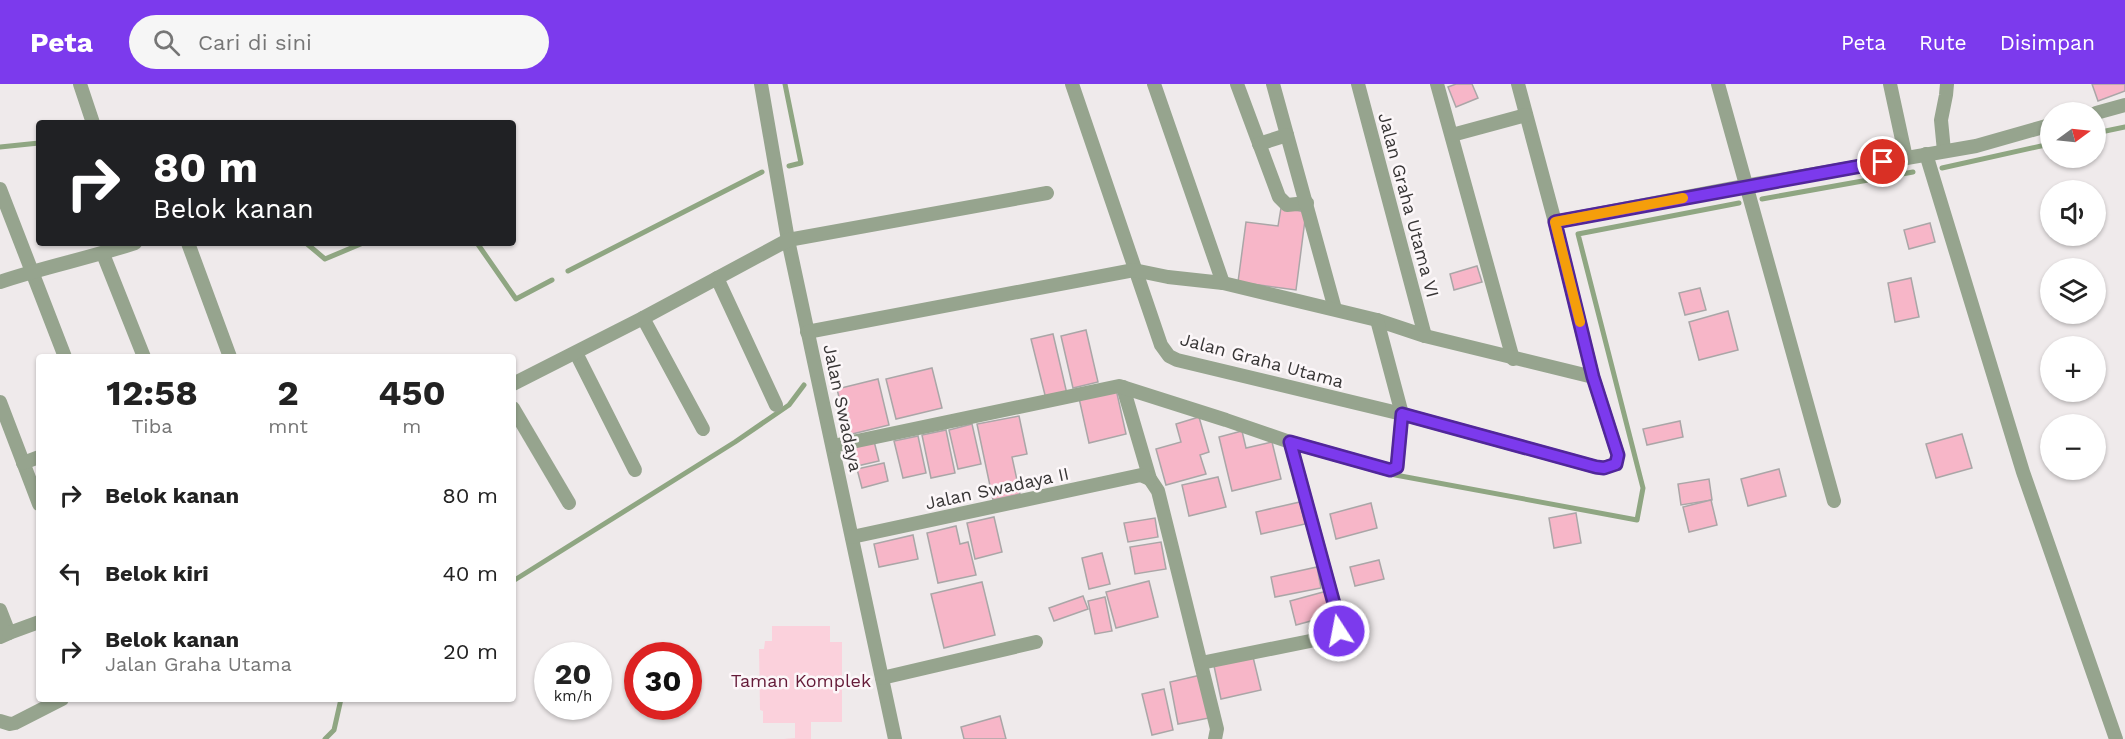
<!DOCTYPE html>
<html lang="id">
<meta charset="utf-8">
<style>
body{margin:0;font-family:"Work Sans",sans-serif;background:#f6f6f6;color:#222;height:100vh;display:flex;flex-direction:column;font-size:22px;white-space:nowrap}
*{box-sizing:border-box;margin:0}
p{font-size:20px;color:#767676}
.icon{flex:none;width:33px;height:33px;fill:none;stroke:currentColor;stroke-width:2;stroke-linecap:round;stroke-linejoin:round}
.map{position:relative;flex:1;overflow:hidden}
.drawer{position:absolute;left:36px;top:270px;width:480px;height:348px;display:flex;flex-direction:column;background:#fff;border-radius:6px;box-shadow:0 2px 4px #0004}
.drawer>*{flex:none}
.top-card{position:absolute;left:36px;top:36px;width:480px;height:126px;border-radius:6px;box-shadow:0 2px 4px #0004;background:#202124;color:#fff;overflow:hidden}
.needle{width:39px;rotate:75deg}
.buttons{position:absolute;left:2040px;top:18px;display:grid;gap:12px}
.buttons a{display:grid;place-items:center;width:66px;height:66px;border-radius:50%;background:#fff;box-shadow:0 2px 4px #0004;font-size:30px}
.speed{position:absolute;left:534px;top:558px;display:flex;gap:12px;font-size:30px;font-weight:700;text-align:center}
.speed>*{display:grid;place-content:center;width:78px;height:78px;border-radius:50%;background:#fff;box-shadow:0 2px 4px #0004;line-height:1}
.speed small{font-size:15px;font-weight:400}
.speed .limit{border:9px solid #d22;background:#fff;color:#111}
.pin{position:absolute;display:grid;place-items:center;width:51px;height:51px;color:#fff;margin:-26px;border:3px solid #fff;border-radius:50%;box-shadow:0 2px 6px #0007}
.me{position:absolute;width:66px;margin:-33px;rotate:349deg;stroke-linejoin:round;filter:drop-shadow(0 0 4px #0008)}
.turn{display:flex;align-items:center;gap:21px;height:126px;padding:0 18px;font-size:27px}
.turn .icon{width:78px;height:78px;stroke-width:2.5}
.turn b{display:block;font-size:42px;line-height:51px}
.eta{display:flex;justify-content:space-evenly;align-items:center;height:102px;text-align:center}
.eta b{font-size:36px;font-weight:700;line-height:42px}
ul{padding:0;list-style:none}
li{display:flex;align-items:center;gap:18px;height:78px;padding:0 18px}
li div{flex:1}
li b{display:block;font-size:22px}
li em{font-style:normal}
header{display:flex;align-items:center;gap:36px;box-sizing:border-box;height:84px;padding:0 30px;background:#7c3aed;color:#fff}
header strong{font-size:28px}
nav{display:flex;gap:33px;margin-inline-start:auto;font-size:21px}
.search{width:420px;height:54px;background:#f6f6f6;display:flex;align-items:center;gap:15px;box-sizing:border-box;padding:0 21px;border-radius:33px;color:#767676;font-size:22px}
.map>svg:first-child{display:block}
.green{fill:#fbd1dc}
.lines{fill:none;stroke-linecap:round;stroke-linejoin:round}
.stream{stroke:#8fa682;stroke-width:5}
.building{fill:#f7b6c8;stroke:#aaa6a7;stroke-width:1.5}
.minor{stroke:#96a48e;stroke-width:14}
.route-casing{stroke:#51269a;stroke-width:15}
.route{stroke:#7c3aed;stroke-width:10}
.slow{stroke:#f59e0b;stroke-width:10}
.labels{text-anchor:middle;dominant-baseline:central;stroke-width:5;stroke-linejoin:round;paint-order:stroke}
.street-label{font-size:18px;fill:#373535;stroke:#fcf7f9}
.park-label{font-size:18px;fill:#651b38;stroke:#fcf7f9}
</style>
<header>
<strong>Peta</strong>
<div class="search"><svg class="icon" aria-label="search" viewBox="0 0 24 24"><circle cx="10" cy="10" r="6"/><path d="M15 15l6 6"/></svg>Cari di sini</div>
<nav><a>Peta</a><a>Rute</a><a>Disimpan</a></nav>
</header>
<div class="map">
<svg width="2125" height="655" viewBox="0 0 2125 655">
<rect width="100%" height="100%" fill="#efeaeb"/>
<path class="green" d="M772,542H830V558H842V638H811V655H784L795,654V639H763V627L760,626L759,565H764L765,557H772Z"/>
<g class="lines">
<g class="stream">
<path d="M785,0L801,79L789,82"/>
<path d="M172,39H174"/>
<path d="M2096,49L2125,43"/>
<path d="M0,63L39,59"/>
<path d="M1942,84L2050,60"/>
<path d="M1762,115L1913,88"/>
<path d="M306,159L325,175L363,159"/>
<path d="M477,159L516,215L552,196"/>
<path d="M568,187L762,88"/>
<path d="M1390,390L1637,436L1643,404L1578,150L1739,119"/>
<path d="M513,497L735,358L789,321L804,301"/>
<path d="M325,655L334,646L341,615"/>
</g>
</g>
<g class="building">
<path d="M1456,0H1472L1478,14L1456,23L1448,3Z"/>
<path d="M2092,0H2125V7L2098,17Z"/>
<path d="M1281,124L1306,128L1296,206L1238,198L1246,138L1278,142Z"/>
<path d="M1930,139L1935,158L1909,165L1904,146Z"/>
<path d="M1477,182L1482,198L1454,206L1450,190Z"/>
<path d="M1911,194L1919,233L1895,238L1888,199Z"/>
<path d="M1700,204L1706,226L1685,231L1679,209Z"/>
<path d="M1728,227L1738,266L1699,276L1689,238Z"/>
<path d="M1086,246L1098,298L1073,304L1061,252Z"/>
<path d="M1053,250L1067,310L1046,315L1031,255Z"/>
<path d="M932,284L942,324L896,335L886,295Z"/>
<path d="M878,295L889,341L848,351L837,305Z"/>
<path d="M1116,305L1126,350L1089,359L1079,314Z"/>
<path d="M1019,332L1027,370L1012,373L1020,410L993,416L977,340Z"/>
<path d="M1199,333L1209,368L1200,371L1206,390L1166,401L1156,365L1181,358L1176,340Z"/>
<path d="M1680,337L1683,353L1647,361L1643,345Z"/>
<path d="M972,340L981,380L958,385L949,346Z"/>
<path d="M946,346L955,389L931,394L922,351Z"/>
<path d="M1242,347L1246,364L1272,358L1281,395L1232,407L1219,353Z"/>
<path d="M1962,350L1972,384L1936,394L1926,360Z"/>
<path d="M918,352L926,389L903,394L894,357Z"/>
<path d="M874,357L879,377L857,382L853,362Z"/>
<path d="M884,379L888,397L862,404L857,385Z"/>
<path d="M1779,385L1786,412L1748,422L1741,395Z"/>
<path d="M1218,393L1226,423L1189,432L1182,401Z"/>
<path d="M1709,395L1712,416L1681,421L1678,400Z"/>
<path d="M1711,416L1717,441L1689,448L1683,423Z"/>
<path d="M1300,418L1305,440L1261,450L1256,428Z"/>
<path d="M1371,419L1377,444L1336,455L1330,430Z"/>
<path d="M1576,429L1581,459L1554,464L1549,434Z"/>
<path d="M994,433L1002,468L975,475L967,439Z"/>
<path d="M1155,434L1158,453L1128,458L1124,439Z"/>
<path d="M956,442L960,460L968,458L976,491L938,499L927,449Z"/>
<path d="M913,451L918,475L879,483L874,460Z"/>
<path d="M1161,458L1166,485L1135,490L1130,463Z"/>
<path d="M1102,469L1110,500L1089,505L1082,474Z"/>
<path d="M1379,476L1384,495L1355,502L1350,483Z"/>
<path d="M1317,483L1321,504L1275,513L1271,493Z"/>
<path d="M1149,497L1158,533L1116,544L1106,508Z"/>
<path d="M982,498L995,551L944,564L931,510Z"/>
<path d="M1327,507L1333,531L1296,541L1290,517Z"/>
<path d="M1083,512L1088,525L1054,537L1049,524Z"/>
<path d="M1105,513L1112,547L1095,550L1088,517Z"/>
<path d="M1253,573L1261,606L1221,615L1214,582Z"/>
<path d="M1201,591L1209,634L1178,640L1170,598Z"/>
<path d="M1164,605L1173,646L1152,651L1142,610Z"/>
<path d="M1000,632L1006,655H964L961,643Z"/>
</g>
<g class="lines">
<g class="minor">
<path d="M80,0L93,39"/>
<path d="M761,0L788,156L895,655"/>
<path d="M1072,0L1161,261L1169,272L1177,276L1402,330L1596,383L1604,384L1615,380L1618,371L1593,293L1555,138L1518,0"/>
<path d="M1154,0L1223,199"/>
<path d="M1237,0L1279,113L1287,121L1307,119"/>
<path d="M1273,0L1335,225"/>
<path d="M1358,0L1425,252"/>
<path d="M1437,0L1513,275"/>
<path d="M1718,0L1834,417"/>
<path d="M1890,0L1906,74"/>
<path d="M2096,29L2125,21"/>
<path d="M1452,51L1526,31"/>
<path d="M1259,60L1287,51"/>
<path d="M1944,67L1941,36L1946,11L1947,0"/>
<path d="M1926,70L2023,388L2116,655"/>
<path d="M0,105L65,273"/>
<path d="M1555,138L1745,102L1976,62L2050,41"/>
<path d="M188,159L230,273"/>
<path d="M103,170L144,273"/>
<path d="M717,194L776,321"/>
<path d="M0,198C44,183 90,174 135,159"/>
<path d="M643,234L703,345"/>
<path d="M807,248L1134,186L1168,193L1223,199L1377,236L1425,252L1593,293"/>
<path d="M576,269L635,386"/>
<path d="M513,300L643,234L788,156L1047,109"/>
<path d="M1123,303L1150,395L1158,407L1217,645L1215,655"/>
<path d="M0,318L39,420"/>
<path d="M513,324L569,419"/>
<path d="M833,362L1119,302L1226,336L1290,358L1390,386L1397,383L1402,330L1377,236"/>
<path d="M23,379L39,373"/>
<path d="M852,453L1141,391L1150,395"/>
<path d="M0,526L9,549L0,553"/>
<path d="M9,549L39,538"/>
<path d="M1201,579L1330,553L1339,547V538L1290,358"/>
<path d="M882,594L1036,558"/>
<path d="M0,637L10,640L15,639L62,615"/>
</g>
</g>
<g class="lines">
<defs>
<path id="route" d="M1339,547V538L1290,358L1390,386L1397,383L1402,330L1596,383L1604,384L1616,380L1618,371L1593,293L1555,138L1883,78"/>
</defs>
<use href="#route" class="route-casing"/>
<use href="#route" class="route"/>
<path class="slow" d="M1580,238L1555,138L1683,114"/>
</g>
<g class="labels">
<g class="street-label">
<text transform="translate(1409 121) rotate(75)">Jalan Graha Utama VI</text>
<text transform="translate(1262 276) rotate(15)">Jalan Graha Utama</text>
<text transform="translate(843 324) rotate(78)">Jalan Swadaya</text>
<text transform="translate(997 404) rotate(-12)">Jalan Swadaya II</text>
</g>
<g class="park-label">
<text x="801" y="596">Taman Komplek</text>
</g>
</g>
</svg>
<div class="buttons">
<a><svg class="needle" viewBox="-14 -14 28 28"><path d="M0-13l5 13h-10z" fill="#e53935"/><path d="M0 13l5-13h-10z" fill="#767676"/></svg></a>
<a><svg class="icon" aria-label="sound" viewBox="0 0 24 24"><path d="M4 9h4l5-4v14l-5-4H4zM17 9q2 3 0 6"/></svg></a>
<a><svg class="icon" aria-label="layers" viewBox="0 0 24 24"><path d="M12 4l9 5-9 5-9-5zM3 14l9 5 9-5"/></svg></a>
<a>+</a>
<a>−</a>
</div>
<div class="speed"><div>20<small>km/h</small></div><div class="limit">30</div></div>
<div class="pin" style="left:1883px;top:78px;background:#d93025"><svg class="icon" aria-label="arrive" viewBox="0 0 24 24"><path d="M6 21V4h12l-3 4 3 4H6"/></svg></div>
<svg class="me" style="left:1339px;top:547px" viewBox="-20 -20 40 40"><circle r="17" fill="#7c3aed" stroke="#fff" stroke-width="3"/><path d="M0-11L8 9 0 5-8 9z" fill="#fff"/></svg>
<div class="top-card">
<div class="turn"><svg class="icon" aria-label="right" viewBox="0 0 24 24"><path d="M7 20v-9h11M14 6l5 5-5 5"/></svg><div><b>80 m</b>Belok kanan</div></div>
</div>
<section class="drawer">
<div class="eta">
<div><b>12:58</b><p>Tiba</p></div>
<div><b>2</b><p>mnt</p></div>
<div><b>450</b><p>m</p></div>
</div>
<ul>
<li><svg class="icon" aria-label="right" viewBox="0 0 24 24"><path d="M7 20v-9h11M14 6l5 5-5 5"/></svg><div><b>Belok kanan</b></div><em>80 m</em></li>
<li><svg class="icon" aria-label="left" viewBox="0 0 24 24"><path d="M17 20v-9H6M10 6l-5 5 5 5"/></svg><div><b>Belok kiri</b></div><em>40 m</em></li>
<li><svg class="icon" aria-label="right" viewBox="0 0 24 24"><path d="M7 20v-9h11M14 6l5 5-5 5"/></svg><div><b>Belok kanan</b><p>Jalan Graha Utama</p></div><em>20 m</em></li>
</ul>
</section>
</div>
